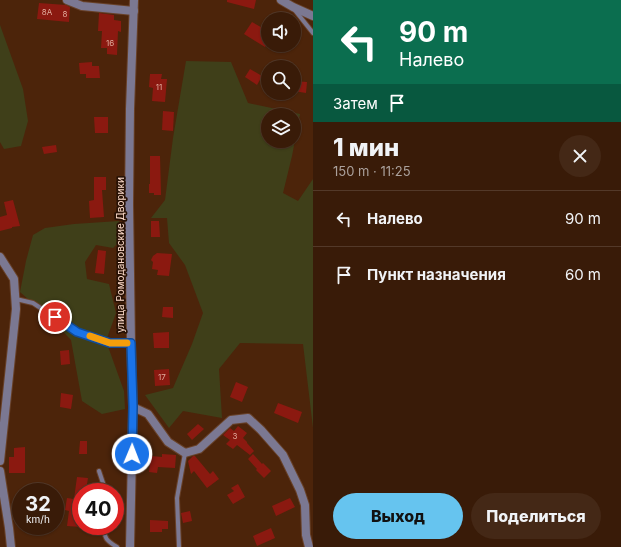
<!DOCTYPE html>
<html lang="ru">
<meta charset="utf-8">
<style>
body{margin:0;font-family:Inter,sans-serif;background:#442816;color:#f1f3f6;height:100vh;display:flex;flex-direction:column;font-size:15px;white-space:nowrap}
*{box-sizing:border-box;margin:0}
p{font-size:13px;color:#aba19c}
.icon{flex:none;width:22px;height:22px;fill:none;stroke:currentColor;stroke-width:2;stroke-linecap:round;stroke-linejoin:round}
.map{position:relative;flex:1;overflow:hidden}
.drawer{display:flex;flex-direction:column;background:#391b08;width:308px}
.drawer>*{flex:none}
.top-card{background:#0b6e4f;color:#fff;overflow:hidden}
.controls{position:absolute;left:261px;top:12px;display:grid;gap:8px}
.controls a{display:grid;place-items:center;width:40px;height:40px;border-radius:50%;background:#391b08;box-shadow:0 1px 3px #0004,0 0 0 1px #533929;font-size:20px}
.speed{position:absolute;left:12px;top:483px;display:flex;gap:8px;font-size:20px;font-weight:700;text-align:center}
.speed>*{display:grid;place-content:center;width:52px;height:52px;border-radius:50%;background:#391b08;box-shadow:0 1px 3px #0004,0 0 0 1px #533929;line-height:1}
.speed small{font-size:10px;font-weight:400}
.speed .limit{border:6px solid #d22;background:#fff;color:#111}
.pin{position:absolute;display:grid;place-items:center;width:34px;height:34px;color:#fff;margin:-17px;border:2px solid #fff;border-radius:50%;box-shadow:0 1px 4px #0007}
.me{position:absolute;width:44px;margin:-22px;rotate:1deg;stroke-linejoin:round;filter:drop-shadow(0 0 3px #0008)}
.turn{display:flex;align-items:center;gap:14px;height:84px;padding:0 20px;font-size:18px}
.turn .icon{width:52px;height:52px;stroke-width:2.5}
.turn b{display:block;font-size:28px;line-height:34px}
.then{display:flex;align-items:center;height:38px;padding:0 20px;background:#0003;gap:8px;font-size:15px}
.round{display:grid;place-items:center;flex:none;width:42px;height:42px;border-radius:21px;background:#442816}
.headline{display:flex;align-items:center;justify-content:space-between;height:68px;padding:0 20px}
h1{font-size:24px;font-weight:800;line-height:30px}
.button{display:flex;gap:8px;margin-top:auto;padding:8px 20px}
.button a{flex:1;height:46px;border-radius:24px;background:#66c4ef;color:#111;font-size:16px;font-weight:800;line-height:46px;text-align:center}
.button a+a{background:#442816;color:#f1f3f6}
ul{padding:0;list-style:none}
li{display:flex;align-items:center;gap:12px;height:56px;padding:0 20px;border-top:1px solid #533929}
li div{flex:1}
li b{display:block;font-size:15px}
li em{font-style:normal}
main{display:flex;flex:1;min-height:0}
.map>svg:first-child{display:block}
.green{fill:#3f3f19;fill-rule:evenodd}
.building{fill:#8b1910}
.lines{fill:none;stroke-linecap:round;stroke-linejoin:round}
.service-casing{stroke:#684129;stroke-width:6}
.minor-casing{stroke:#684129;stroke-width:10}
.tertiary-casing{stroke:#684129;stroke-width:10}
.service{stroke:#7b7892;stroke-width:4}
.minor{stroke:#7b7892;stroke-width:8}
.tertiary{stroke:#7b7892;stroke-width:8}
.route-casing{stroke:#114b97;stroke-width:10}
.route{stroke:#1a73e8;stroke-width:7}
.slow{stroke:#f59e0b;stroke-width:7}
.labels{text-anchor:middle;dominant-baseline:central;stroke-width:3.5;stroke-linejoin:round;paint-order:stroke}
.number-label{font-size:8px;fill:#e1ab9c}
.street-label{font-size:10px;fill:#fedcca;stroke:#281205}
</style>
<main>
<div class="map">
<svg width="313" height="547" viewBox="0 0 313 547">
<rect width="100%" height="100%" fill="#4c240a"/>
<g class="green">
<path d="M0,25L23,89L28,121L21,146L4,149L0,142Z"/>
<path d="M186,61L231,62L248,103L300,114L292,156L283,193L298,201L313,179V428L303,344L240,343L219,369L222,418L183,411L169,428L145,395L173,388L192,344L203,313L185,265L169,243L167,218H151L165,200L173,138ZM268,115H294V141H268Z"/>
<path d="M119,221L122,239L113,248L96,245L85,262L87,279L109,284L116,313L106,341L124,391L125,409L102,414L82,401L71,340L51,319L20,292L26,261L33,235L45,228L74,224Z"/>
</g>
<g class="building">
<path d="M227,0H256L254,9L227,2Z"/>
<path d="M39,3L66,5L70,7L69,22L37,19Z"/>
<path d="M99,13L114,15V20L121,21V32L118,31L117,55L107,54V48H101L102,31H98Z"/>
<path d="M252,22L268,31V43L265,47L244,34Z"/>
<path d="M92,62V66H99L100,78H86V74H80L79,63Z"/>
<path d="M250,69L262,76L257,85L245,77Z"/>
<path d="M150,74H162L161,79H167L165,102L152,101L153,88L149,87Z"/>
<path d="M294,81L307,82L306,93L294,91Z"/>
<path d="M163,111L174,112L173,131L162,130Z"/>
<path d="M94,117H108V133H95Z"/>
<path d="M56,145L57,152L44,154L42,147Z"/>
<path d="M150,156H160L161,195H154V193H149V184H150Z"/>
<path d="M94,177H106V190H102L104,217L90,218L89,201L94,200Z"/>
<path d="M13,200L20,226L12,227V228L0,231V217L7,215L4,202Z"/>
<path d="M151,221H159L160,237H151Z"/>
<path d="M98,250L106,251L104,274L95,273Z"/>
<path d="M157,253L172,254L169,276L157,275L158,270L152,269L153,262L151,260L153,256Z"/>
<path d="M163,307H173V318L162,317Z"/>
<path d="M169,332V348H154L153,333Z"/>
<path d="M69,350L70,364L61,365L60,351Z"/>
<path d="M169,369L170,385L155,386L154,370Z"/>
<path d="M236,382L248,387L242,402L230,397Z"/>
<path d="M61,393L73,395L71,409L60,407Z"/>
<path d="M278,403L302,412L298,423L274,413Z"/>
<path d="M198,424L204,429L192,440L187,434Z"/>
<path d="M238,426L247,433L243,438L247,442V443L254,451L250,455L237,445L233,449L226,444L230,440L223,435L230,428L234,431Z"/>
<path d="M80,441H87V454H79Z"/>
<path d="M25,447V473H9V457H14V448Z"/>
<path d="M162,454L176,455L175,468L158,467L157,473L149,472L151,456L162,457Z"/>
<path d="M253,454L262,464L263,463L271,471L264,478L256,470L257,469L248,459Z"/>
<path d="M193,456H195L210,474L213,471L219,479L207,488L194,471L191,474L188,461Z"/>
<path d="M77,477L88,478L86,490L82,489L81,492L77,516H81V527L67,526L69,511L65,510L67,498L74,499Z"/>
<path d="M238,484L245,497L233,504L227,495L234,491L231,488Z"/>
<path d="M290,498L295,507L276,516L272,506Z"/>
<path d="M190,511L192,521L183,523L181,513Z"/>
<path d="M150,520L168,521V529H162V532H150Z"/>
<path d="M271,528L275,538L257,546L253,536Z"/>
</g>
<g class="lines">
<defs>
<g id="service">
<path d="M294,9L313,33"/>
<path d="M16,299L33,303L77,332L111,343H131"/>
<path d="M99,471L106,492"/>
<path d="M105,526C103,538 107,541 117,547"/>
<path d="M179,547L177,498L185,453"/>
</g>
<g id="minor">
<path d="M67,0L82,6L134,11"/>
<path d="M281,0L293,7L313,16"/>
<path d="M0,257L14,279L16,309L0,461"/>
<path d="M133,407L148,414L168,442L185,453L199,449L231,420L248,418L261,430L283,455L300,490L305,505L306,535L309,547"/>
<path d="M0,471L9,528L11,547"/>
</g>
<path id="tertiary" d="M130,547L133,407L131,343L129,204L130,109L134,0"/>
</defs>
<use href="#service" class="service-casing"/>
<use href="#minor" class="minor-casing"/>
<use href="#tertiary" class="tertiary-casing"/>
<use href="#service" class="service"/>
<use href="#minor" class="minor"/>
<use href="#tertiary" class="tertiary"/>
</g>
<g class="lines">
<defs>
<path id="route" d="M55,317L77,332L110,343H131L133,407L132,454"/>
</defs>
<use href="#route" class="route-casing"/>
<use href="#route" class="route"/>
<path class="slow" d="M90,336L110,343H127"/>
</g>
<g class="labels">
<g class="number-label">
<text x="47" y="12">8А</text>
<text x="65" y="14">8</text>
<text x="110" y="43">16</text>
<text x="159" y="87">11</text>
<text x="162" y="377">17</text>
<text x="235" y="436">3</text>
</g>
<g class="street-label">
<text transform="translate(120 255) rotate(-90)">улица Ромодановские Дворики</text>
</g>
</g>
</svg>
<div class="controls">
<a><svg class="icon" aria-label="sound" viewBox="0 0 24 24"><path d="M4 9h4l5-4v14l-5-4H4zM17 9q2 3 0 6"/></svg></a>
<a><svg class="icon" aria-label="search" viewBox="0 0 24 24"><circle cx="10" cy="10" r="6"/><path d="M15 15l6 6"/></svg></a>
<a><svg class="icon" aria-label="layers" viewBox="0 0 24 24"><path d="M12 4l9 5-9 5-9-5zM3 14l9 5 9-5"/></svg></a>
</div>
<div class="speed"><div>32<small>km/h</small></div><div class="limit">40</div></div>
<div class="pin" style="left:55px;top:317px;background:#d93025"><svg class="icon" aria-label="arrive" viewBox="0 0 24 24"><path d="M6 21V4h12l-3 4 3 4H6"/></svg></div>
<svg class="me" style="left:132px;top:454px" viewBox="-20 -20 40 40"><circle r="17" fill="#1a73e8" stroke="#fff" stroke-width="3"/><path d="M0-11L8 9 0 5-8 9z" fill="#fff"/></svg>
</div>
<section class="drawer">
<div class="top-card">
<div class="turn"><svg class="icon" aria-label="left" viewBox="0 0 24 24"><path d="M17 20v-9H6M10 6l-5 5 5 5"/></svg><div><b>90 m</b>Налево</div></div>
<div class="then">Затем<svg class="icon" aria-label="arrive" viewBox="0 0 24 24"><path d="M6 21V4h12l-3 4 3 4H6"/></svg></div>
</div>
<div class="headline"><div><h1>1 мин</h1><p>150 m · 11:25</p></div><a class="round"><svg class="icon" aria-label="close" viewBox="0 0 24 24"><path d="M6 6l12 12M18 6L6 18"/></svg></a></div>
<ul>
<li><svg class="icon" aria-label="left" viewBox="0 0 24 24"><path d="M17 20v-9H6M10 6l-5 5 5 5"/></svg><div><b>Налево</b></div><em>90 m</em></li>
<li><svg class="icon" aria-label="arrive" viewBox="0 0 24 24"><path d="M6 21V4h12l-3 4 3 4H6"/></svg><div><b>Пункт назначения</b></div><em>60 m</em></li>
</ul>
<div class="button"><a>Выход</a><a>Поделиться</a></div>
</section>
</main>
